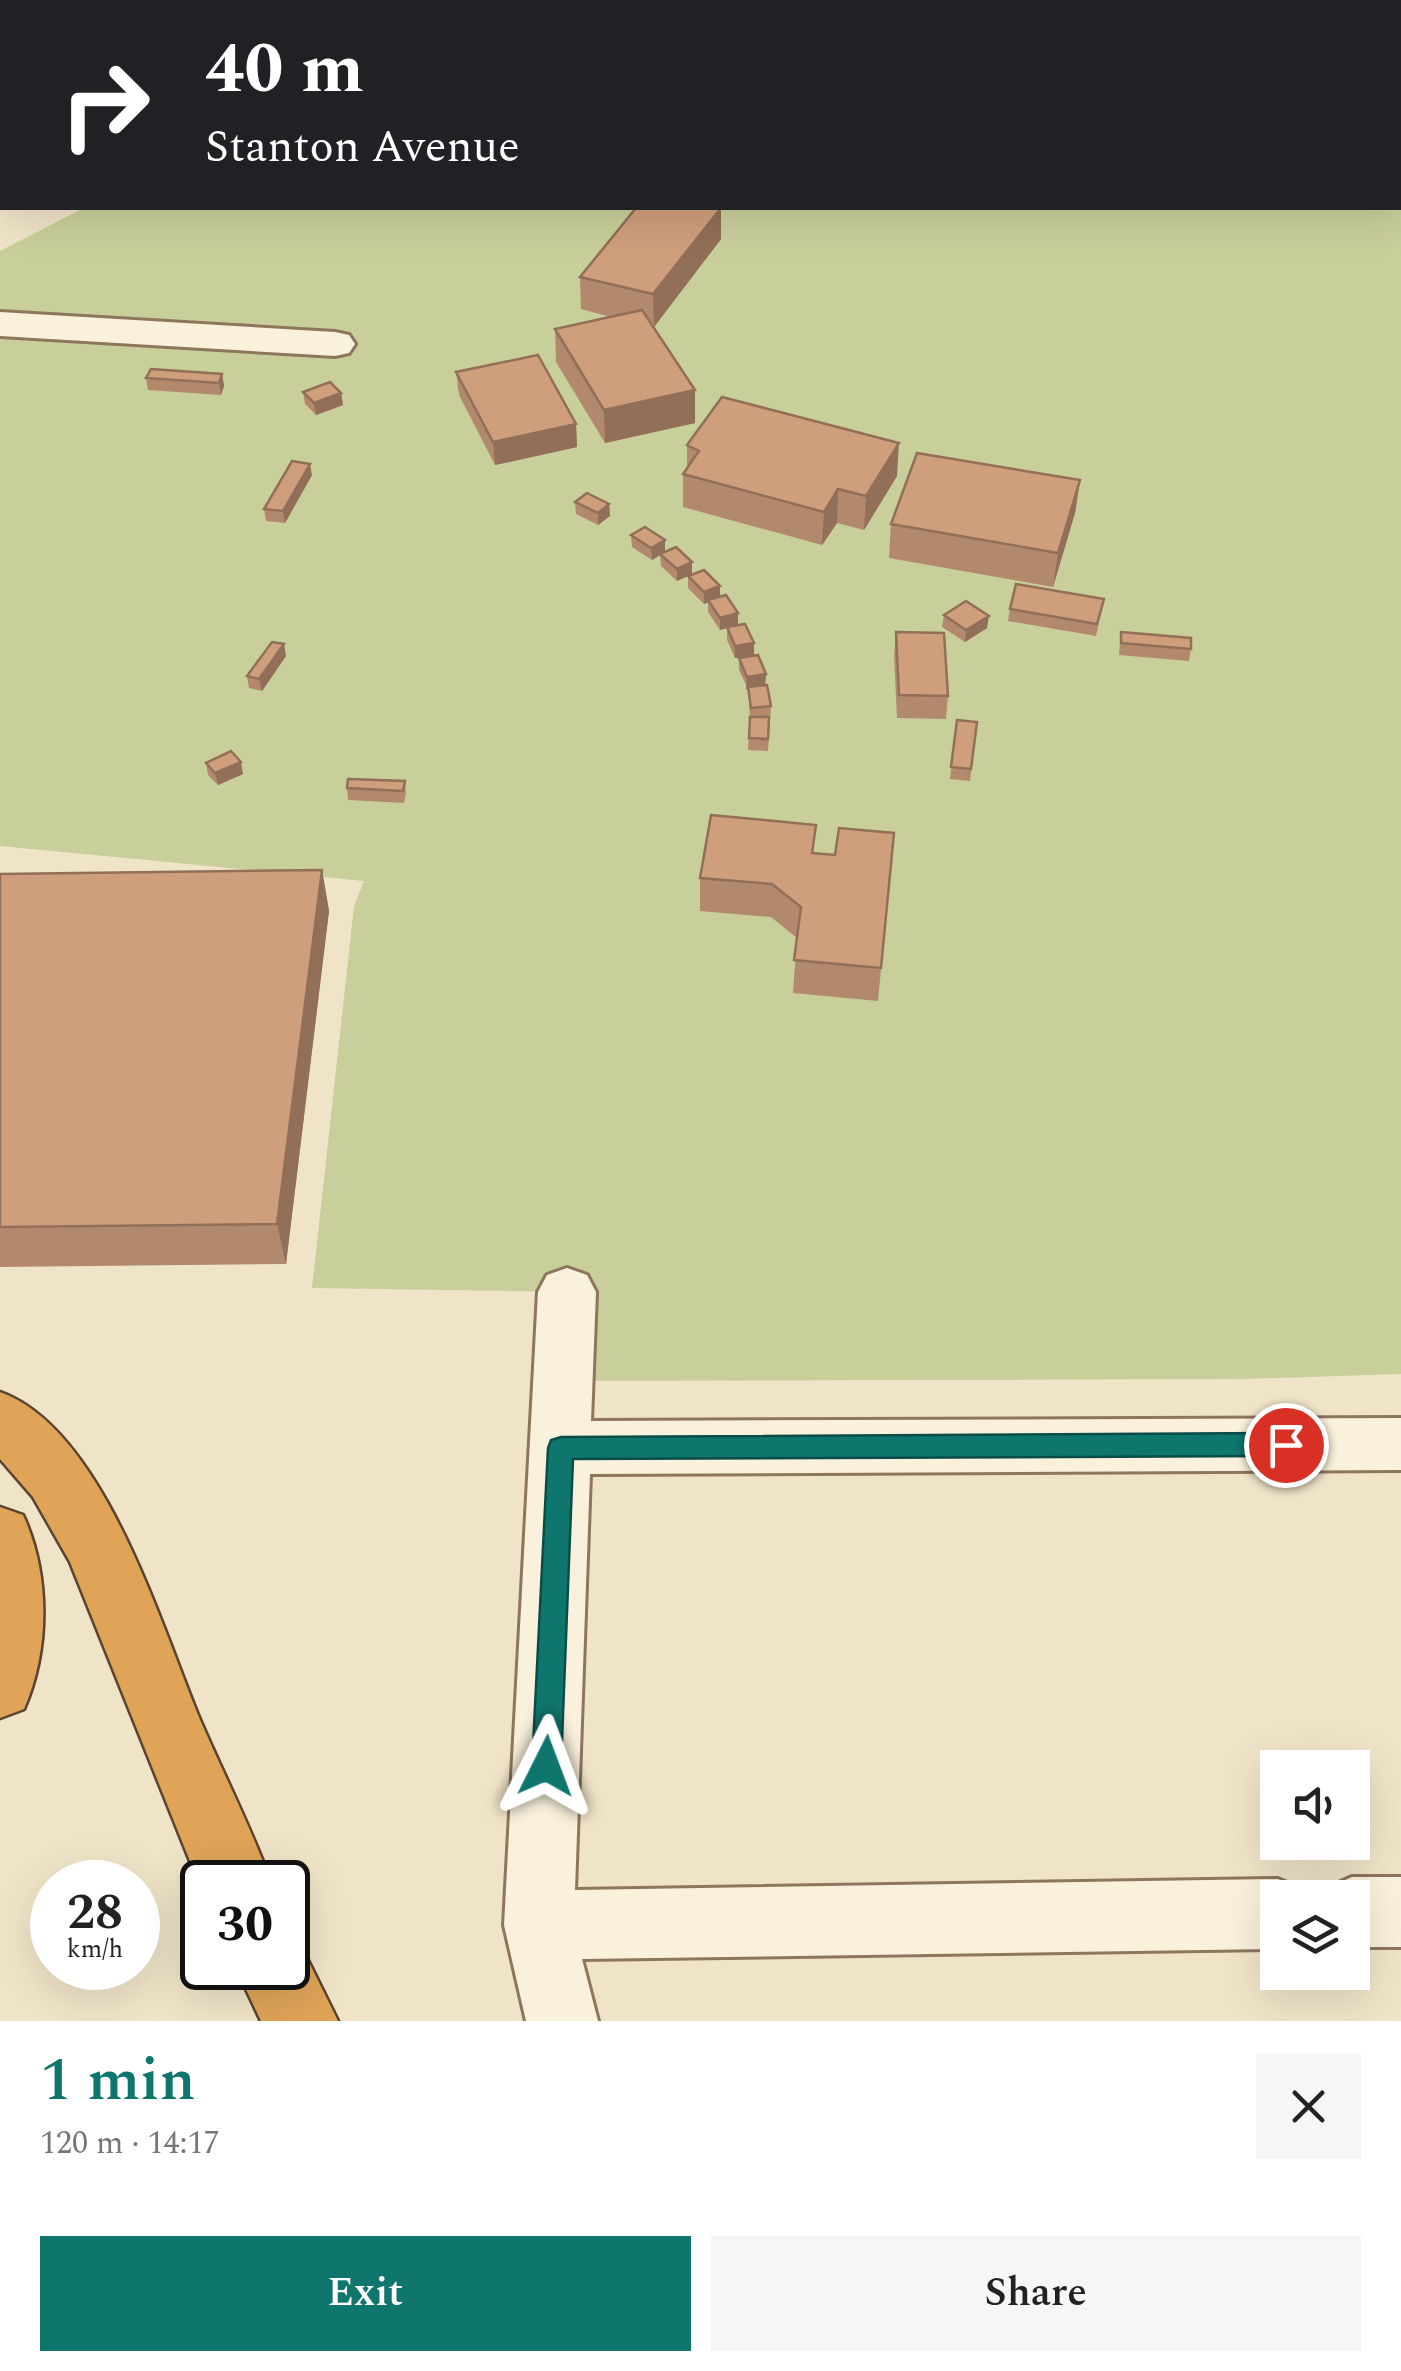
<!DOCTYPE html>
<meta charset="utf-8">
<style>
body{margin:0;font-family:Spectral,serif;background:#f6f6f6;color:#222;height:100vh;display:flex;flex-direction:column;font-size:38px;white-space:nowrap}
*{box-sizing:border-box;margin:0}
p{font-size:32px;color:#767676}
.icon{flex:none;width:55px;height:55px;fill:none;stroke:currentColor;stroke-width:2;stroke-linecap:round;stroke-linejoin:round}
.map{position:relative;height:2021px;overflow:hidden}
.details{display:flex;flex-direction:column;background:#fff;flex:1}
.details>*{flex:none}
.guide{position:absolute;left:0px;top:0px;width:1402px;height:210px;box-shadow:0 10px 40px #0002;background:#202124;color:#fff;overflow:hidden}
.fabs{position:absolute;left:1260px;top:1750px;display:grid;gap:20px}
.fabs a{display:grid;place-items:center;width:110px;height:110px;border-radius:0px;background:#fff;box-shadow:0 10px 40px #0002;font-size:50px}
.speed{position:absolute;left:30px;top:1860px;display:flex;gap:20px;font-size:50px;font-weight:700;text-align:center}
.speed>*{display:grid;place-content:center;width:130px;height:130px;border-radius:50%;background:#fff;box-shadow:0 10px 40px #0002;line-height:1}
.speed small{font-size:25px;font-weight:400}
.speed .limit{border:5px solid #111;border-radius:15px;background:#fff;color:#111}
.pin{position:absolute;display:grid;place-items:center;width:85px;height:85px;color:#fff;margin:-42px;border:5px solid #fff;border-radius:50%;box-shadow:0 2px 10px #0007}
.me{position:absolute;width:110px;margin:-55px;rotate:3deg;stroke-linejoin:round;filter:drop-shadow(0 0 8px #0008)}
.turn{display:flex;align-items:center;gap:35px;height:210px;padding:0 40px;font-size:45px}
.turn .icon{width:130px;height:130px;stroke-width:2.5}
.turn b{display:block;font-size:70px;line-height:85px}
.round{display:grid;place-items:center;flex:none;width:105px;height:105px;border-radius:0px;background:#f6f6f6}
.overview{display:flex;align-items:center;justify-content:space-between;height:170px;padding:0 40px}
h1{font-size:60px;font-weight:600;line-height:75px;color:#0f766e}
.cta{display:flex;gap:20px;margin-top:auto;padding:20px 40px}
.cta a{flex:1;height:115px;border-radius:0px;background:#0f766e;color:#fff;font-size:40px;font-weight:600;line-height:115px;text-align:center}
.cta a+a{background:#f6f6f6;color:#222}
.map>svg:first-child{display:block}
.green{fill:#c9cf9b}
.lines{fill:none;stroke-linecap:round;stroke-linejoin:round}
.minor-casing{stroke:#8d765c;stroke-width:6}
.highway-casing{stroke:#5b4430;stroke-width:5}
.minor{fill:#faf1dc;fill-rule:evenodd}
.highway{fill:#e0a458;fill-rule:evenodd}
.wall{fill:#b2896c}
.shaded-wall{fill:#916f58}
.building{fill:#cf9f7d;stroke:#916f58;stroke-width:2.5}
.route{fill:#0f766e;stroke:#0a4d48;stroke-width:2.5}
</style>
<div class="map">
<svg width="1401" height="2021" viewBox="0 0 1401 2021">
<rect width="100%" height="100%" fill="#f0e4c8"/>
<g class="green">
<path d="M398,0H1261L1263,2H396Z"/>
<path d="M1401,157V1374L1243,1379L564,1381L566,1292L312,1288L354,906L364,881L0,846V251L84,208H1400Z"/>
</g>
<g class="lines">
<defs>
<g id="minor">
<path d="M1283,0H1317L1319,2H1285Z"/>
<path d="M1400,92L1401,93V115L1400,114Z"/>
<path d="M0,312L335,332L349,335L355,344L349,353L335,356L0,336Z"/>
<path d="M567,1268L587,1275L596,1292L591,1421L1401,1418V1470L590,1474L575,1890L1278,1879L1303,1890L1306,1898H1278V1949L582,1959L598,2021H526L504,1925L538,1292L547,1275Z"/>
<path d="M1352,1877H1401V1947H1352V1898H1323L1327,1888Z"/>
</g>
<g id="highway">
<path d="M0,1392C104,1429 161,1627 201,1722C224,1775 251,1828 271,1882H202V1891L70,1562L33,1497L0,1459Z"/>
<path d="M0,1507L23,1515C50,1574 50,1649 24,1709L0,1718Z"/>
<path d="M288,1937L299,1942L338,2021H261L236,1968H288Z"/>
</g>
</defs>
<use href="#minor" class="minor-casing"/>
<use href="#highway" class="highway-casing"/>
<use href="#minor" class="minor"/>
<use href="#highway" class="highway"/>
</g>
<g class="wall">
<path d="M721,208V239L654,327L695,423L605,443L556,362L555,329L611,317L581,309L580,277Z"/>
<path d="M456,372L576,424L577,447L495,465L459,395Z"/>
<path d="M222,374L224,386L221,395L148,390L146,378Z"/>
<path d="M303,392L341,393L343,405L316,415L305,404Z"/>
<path d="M687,445L897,476L864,530L837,523L822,545L683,507V474L687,467Z"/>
<path d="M312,475L285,523L266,521L264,509Z"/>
<path d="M1080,480L1075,513L1053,587L889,558L891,524Z"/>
<path d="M575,502L609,504L610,516L598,525L576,514Z"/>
<path d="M631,535L665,540V551L692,574L677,581L661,566L660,555L652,560L632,547Z"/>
<path d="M688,576L720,597L738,613V625L754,643V655L735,658L727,640V628L720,630L708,612V602L704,604L688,588Z"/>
<path d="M1104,599L1096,636L1008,621L1010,609Z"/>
<path d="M944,615L987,628L965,642L942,627Z"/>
<path d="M896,632L948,696L946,719L897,718L894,656Z"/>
<path d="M1121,632L1191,649L1189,661L1119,655Z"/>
<path d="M286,656L262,691L249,688L247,676Z"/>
<path d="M739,658L766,674L765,686L771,706L768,751L748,750L750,717L748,689L739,670Z"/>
<path d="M957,720L977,722L970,781L950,779Z"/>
<path d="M206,763L243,774L218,785L208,775Z"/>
<path d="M405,781L406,793L404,803L348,800L347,788Z"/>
<path d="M894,833L878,1001L793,993L797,938L771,917L700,911V878L814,853L835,855Z"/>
<path d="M322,870L329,911L286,1264L0,1267V874Z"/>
</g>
<g class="shaded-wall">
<path d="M721,208V239L654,327L653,294Z"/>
<path d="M222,374L224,386L221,395L219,383Z"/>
<path d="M695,390V423L605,443L604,410Z"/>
<path d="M341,393L343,405L316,415L314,403Z"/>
<path d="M576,424L577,447L495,465L493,442Z"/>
<path d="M899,443L897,476L864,530L866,496Z"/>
<path d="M310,464L312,475L285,523L283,511Z"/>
<path d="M1080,480L1075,513L1053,587L1058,553Z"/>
<path d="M838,489L837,523L822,545L824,512Z"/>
<path d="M609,504L610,516L598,525V513Z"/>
<path d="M665,540V552L652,560L651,548Z"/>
<path d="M692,562V574L677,581V569Z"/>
<path d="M720,586V598L704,604V592Z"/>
<path d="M738,613V625L720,630V618Z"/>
<path d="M989,616L987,628L965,642L966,630Z"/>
<path d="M754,643V655L735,658V646Z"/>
<path d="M284,644L286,656L262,691L259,679Z"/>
<path d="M766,674L765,686L746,689L747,677Z"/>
<path d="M241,762L243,774L218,785L215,773Z"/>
<path d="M322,870L329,911L286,1264L277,1224Z"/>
</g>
<g class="building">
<path d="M463,0H521L518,2H461Z"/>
<path d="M636,208H721L653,294L580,277Z"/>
<path d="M642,310L695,390L604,410L555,329Z"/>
<path d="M538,355L576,424L493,442L456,372Z"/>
<path d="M151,369L222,374L219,383L146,378Z"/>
<path d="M330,382L341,393L314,403L303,392Z"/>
<path d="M722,397L899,443L866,496L838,489L824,512L683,474L699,451L687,445Z"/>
<path d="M917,453L1080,480L1058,553L891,524Z"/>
<path d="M292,461L310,464L283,511L264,509Z"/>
<path d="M587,493L609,504L598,513L575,502Z"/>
<path d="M645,527L665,540L651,548L631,535Z"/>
<path d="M676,547L692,562L677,569L660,554Z"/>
<path d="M704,570L720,586L704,592L688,576Z"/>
<path d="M1016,584L1104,599L1097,624L1010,609Z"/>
<path d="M726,595L738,613L720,618L708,600Z"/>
<path d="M966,601L989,616L966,630L944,615Z"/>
<path d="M745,624L754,643L735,646L727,627Z"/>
<path d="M896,632L944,633L948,696L899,695Z"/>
<path d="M1121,632L1191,638V649L1121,643Z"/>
<path d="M272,642L284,644L259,679L247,676Z"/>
<path d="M758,655L766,674L747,677L739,658Z"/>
<path d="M767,685L771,706L751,708L748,687Z"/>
<path d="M750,717H769L768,739L749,738Z"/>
<path d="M957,720L977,722L971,769L951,767Z"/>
<path d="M231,751L241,762L215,773L206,763Z"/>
<path d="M348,779L405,781L403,791L347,788Z"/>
<path d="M711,815L816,825L812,853L835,855L839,828L894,833L881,968L794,960L801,907L772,884L700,878Z"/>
<path d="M322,870L277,1224L0,1227V874Z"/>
</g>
<path class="route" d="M1286,1433L1296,1437L1300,1445L1296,1453L1286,1456L573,1459L561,1766L556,1776L546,1780L536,1776L532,1766L548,1448L551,1440L561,1437Z"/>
</svg>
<div class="fabs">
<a><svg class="icon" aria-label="sound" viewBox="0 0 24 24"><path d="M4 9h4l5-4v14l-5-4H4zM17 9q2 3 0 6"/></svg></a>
<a><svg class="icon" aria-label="layers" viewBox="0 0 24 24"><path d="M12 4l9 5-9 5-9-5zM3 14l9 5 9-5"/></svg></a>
</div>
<div class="speed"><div>28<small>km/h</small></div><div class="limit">30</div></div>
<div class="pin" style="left:1286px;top:1445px;background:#d93025"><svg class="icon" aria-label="arrive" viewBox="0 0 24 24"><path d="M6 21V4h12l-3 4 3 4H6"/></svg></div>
<svg class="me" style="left:546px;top:1766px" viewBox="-20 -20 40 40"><path d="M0-17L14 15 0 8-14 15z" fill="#0f766e" stroke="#fff" stroke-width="4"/></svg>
<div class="guide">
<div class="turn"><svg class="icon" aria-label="right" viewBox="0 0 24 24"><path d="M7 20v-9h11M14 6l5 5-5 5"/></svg><div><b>40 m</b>Stanton Avenue</div></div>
</div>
</div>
<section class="details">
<div class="overview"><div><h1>1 min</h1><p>120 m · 14:17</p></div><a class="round"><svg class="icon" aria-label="close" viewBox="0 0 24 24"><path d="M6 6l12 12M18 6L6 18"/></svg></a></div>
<div class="cta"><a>Exit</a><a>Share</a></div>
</section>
